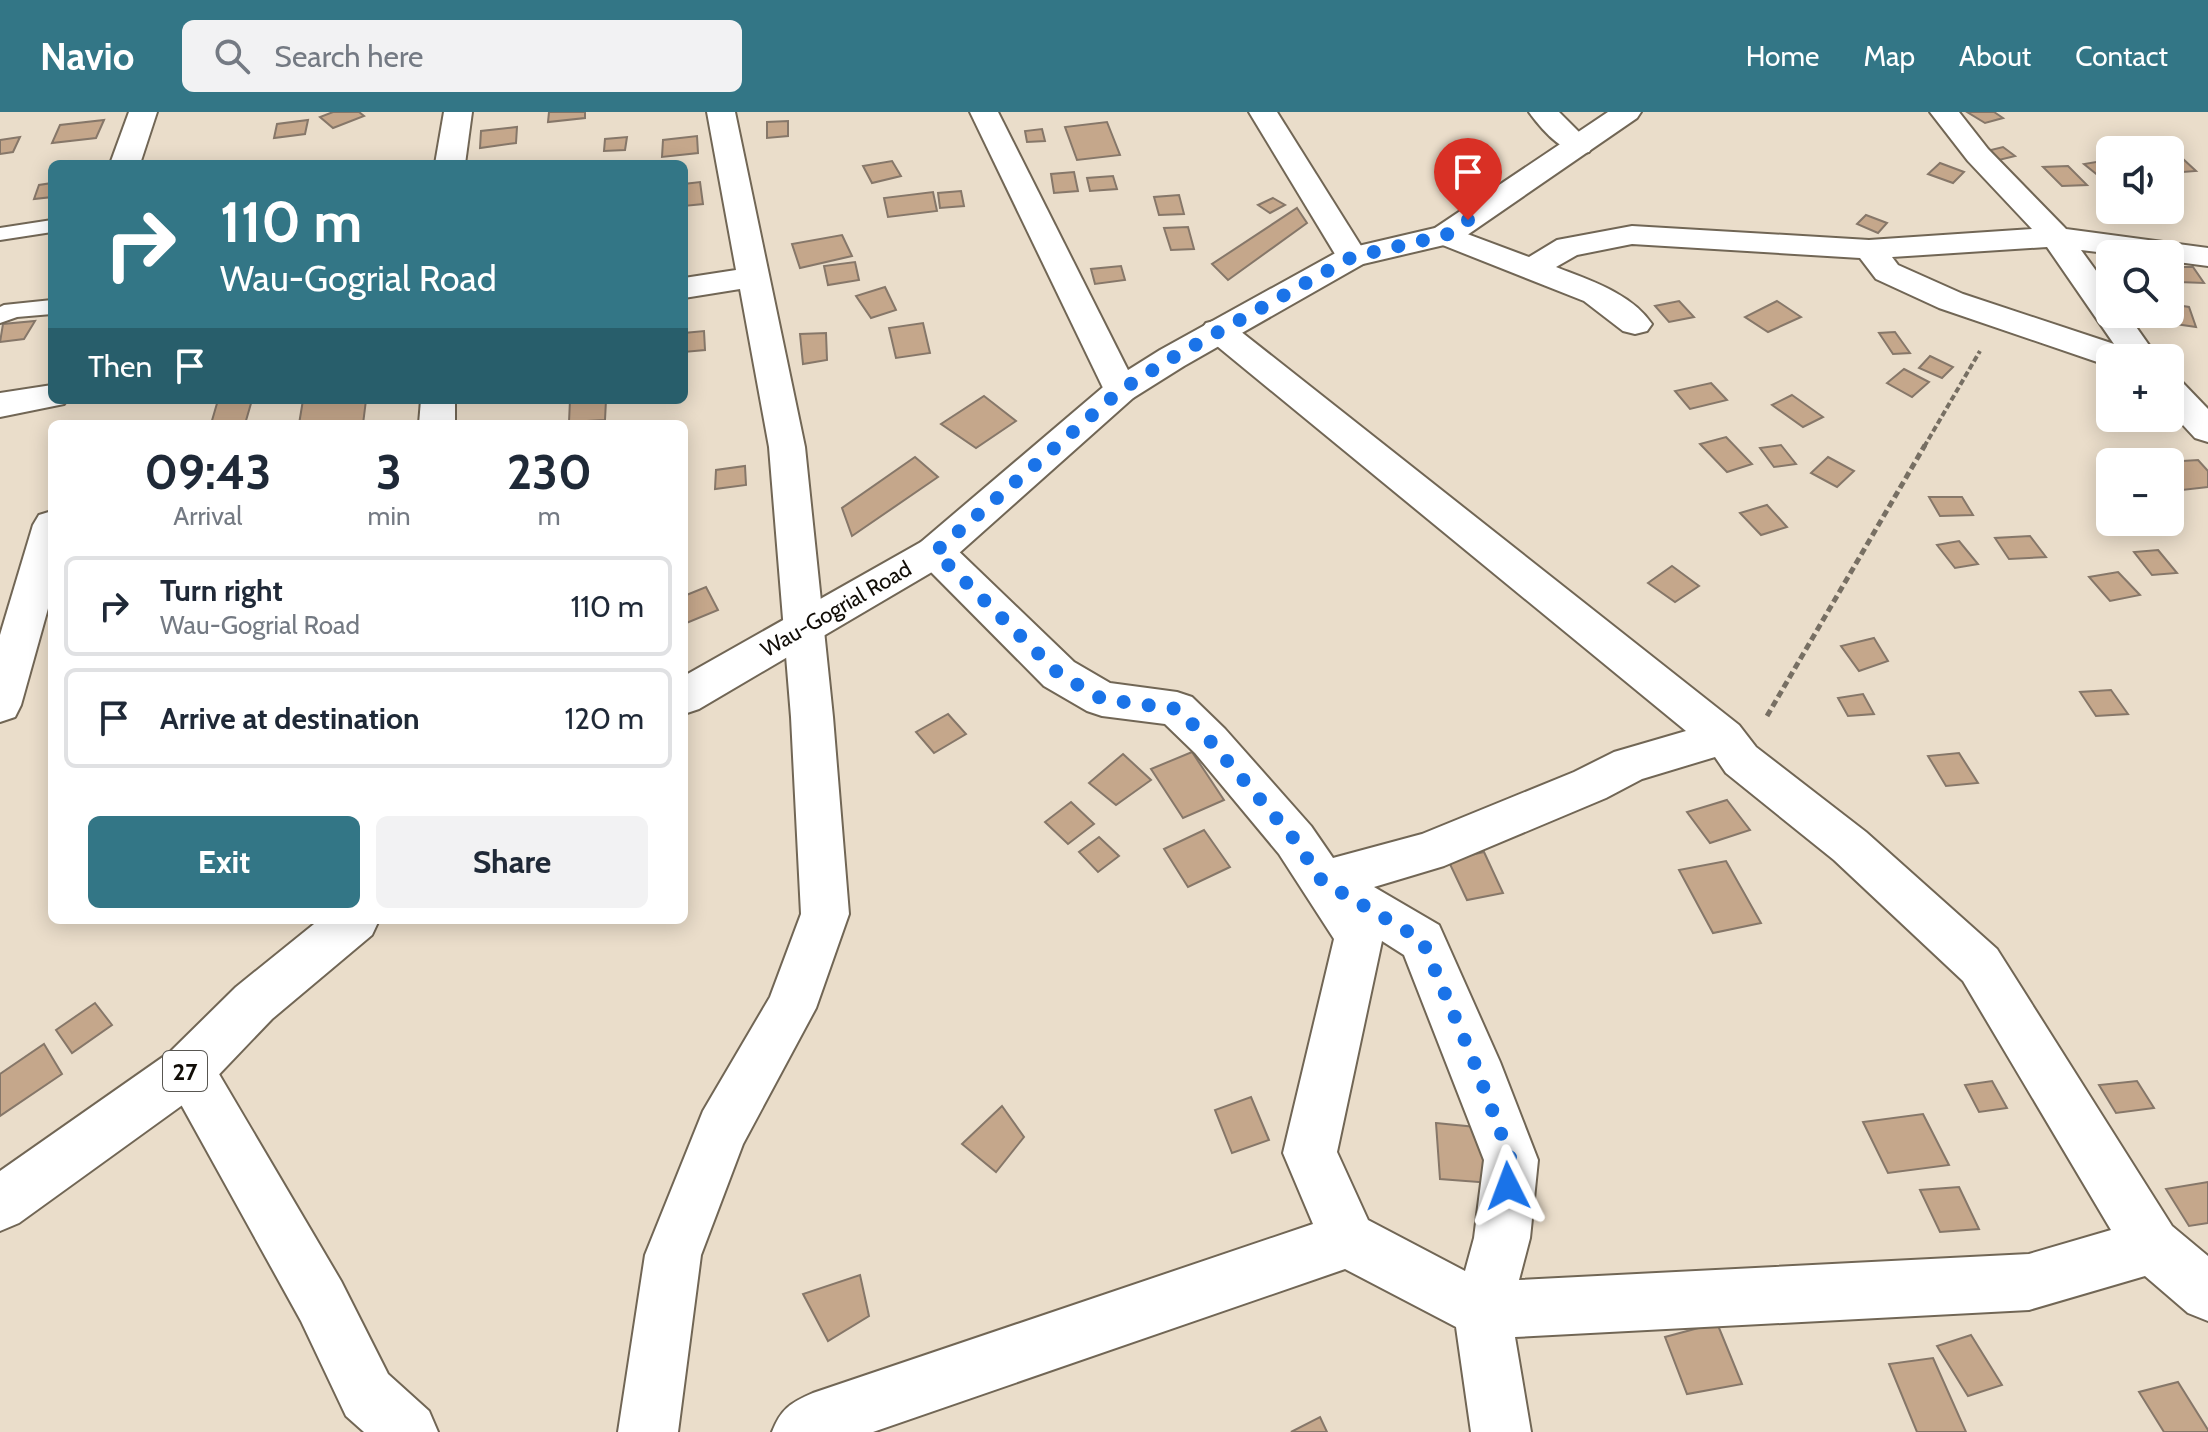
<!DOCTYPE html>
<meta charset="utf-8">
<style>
body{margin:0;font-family:Cabin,sans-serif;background:#f2f2f3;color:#1f2937;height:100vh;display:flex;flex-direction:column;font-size:30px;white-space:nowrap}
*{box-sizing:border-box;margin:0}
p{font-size:26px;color:#747a83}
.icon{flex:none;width:44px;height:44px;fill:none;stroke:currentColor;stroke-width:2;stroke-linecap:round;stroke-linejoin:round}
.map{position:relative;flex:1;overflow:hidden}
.drawer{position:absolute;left:48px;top:308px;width:640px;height:504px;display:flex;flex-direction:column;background:#fff;border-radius:12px;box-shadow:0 4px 20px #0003}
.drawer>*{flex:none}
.banner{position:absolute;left:48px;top:48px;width:640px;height:244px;border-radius:12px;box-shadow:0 4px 20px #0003;background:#337686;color:#fff;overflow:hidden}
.fabs{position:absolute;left:2096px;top:24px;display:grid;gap:16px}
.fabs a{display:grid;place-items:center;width:88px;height:88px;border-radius:12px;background:#fff;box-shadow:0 4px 20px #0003;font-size:40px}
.pin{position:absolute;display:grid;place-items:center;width:68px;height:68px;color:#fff;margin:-82px -34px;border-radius:50% 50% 50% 0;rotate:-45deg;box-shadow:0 0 8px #0007}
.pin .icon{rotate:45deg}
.me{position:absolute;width:88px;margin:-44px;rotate:357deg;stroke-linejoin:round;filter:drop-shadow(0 0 6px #0008)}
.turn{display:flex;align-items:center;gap:28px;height:168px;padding:0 40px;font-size:36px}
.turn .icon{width:104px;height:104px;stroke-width:2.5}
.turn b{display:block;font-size:56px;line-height:68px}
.then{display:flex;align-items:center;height:76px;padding:0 40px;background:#0003;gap:16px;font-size:30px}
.eta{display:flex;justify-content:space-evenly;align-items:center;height:136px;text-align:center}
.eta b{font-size:48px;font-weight:800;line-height:56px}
.cta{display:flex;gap:16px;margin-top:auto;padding:16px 40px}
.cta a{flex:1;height:92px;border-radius:12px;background:#337686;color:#fff;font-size:32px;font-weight:800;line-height:92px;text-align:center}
.cta a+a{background:#f2f2f3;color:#1f2937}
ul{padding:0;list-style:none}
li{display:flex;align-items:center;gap:24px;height:100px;margin:0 16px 12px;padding:0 24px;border:4px solid #e0e1e3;border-radius:12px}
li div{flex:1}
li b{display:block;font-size:30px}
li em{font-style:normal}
header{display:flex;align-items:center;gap:48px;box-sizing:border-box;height:112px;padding:0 40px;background:#337686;color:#fff}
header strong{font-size:38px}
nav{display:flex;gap:44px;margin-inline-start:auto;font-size:28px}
.search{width:560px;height:72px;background:#f2f2f3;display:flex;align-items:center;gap:20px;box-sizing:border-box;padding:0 28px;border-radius:12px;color:#747a83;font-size:30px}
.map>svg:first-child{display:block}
.building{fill:#c5a78b;stroke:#867769;stroke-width:2}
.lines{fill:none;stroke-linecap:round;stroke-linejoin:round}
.lane-casing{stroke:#716655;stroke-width:4}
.street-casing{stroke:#716655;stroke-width:4}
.primary-casing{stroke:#716655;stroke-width:4}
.path-far1{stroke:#776f63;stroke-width:4;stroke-dasharray:6 3;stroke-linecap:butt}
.path{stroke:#776f63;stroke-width:5;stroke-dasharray:7 4;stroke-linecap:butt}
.lane{fill:#fff;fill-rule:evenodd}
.street{fill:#fff;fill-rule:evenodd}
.primary{fill:#fff;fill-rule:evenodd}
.route{stroke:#1a73e8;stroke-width:14;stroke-dasharray:0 25.2}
.labels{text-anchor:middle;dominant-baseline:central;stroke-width:6;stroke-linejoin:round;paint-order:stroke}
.far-street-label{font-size:22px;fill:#110d07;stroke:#fff}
.shield{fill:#fff;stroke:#585651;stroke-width:2}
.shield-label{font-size:24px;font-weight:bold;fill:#110d07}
</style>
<header>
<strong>Navio</strong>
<div class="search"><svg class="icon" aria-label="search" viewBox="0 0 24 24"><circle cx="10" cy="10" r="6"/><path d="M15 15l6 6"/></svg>Search here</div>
<nav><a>Home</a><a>Map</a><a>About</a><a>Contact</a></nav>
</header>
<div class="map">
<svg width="2208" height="1320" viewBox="0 0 2208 1320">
<rect width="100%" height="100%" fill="#eaddca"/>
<g class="building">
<path d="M333,0H359L364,4L333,16L320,5Z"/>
<path d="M549,0H585V6L548,10Z"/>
<path d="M1967,0H1994L2003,6L1985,11Z"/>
<path d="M104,8L96,26L52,31L60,13Z"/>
<path d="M308,8L305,22L274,26L277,12Z"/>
<path d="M788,9V24L767,26V10Z"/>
<path d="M1107,10L1120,43L1077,48L1065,15Z"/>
<path d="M517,15L516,31L480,36L481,19Z"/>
<path d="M1042,17L1045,29L1027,30L1025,19Z"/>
<path d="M697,24L698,41L662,45L663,28Z"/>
<path d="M20,25L13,40L0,42V28Z"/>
<path d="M627,25L625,38L604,39L605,27Z"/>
<path d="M2003,35L2015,44L1999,48L1987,39Z"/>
<path d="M2182,46L2196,59L2170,61V48Z"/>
<path d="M892,49L901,64L872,71L863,54Z"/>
<path d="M2102,49L2110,56V64L2100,65L2084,52Z"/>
<path d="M1940,51L1964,60L1953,71L1928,62Z"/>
<path d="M2068,54L2087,73L2062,74L2043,55Z"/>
<path d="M1074,60L1078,79L1054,81L1051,62Z"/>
<path d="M1113,64L1117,77L1090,79L1087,66Z"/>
<path d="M700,70L703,92L684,94V72Z"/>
<path d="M52,71V85L34,87L39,73Z"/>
<path d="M961,79L964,94L940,96L938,81Z"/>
<path d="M933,80L937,99L888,105L884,86Z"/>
<path d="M1179,83L1184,102L1159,103L1154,85Z"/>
<path d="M1273,86L1285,93L1270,101L1258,93Z"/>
<path d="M1297,96L1307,111L1228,168L1212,152Z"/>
<path d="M1866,103L1887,111L1878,121L1857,112Z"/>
<path d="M1188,115L1194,137L1171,138L1164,116Z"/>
<path d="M842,123L852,144L800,156L792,132Z"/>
<path d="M855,150L859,168L828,173L824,154Z"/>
<path d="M1121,154L1125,168L1095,172L1091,157Z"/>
<path d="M2170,155H2193L2204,171L2178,170Z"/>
<path d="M885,175L896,198L871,206L856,184Z"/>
<path d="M1679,189L1694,205L1669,210L1655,194Z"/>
<path d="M1777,189L1801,205L1768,220L1745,205Z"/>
<path d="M2170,192L2189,195L2196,215L2155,209L2153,202H2170Z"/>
<path d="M35,209L24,227L0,230L3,212Z"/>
<path d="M923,211L930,241L896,246L889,216Z"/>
<path d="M704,219L705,238L684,240V221Z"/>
<path d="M1895,220L1910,241L1893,242L1879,221Z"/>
<path d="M826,221L827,248L803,252L800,222Z"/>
<path d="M1930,244L1953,255L1942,266L1919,256Z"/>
<path d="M1904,257L1929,270L1912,285L1887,271Z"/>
<path d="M1711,271L1727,288L1690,297L1675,279Z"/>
<path d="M1792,283L1823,305L1803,315L1772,293Z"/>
<path d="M984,284L1016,309L976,336L941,312Z"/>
<path d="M218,288H252L245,312H211Z"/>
<path d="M303,288H366L363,312H299Z"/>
<path d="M570,288H606L605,308L569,310Z"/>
<path d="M1726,325L1752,352L1727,360L1700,332Z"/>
<path d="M1781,333L1796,352L1774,355L1760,336Z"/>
<path d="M915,345L938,365L852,424L842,396Z"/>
<path d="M1828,345L1854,359L1837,375L1811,361Z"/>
<path d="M2198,348L2208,359V375L2182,378L2170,364V350H2166Z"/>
<path d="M745,354L746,373L715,377L716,358Z"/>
<path d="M1929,385H1962L1973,403L1940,404Z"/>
<path d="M1767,393L1787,415L1761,423L1740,401Z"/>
<path d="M2030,424L2046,445L2009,447L1995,426Z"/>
<path d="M1959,429L1978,452L1955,456L1937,433Z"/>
<path d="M2158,438L2177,461L2152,463L2134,440Z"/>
<path d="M1672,454L1699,474L1675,490L1648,471Z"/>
<path d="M2118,460L2140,483L2110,489L2089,465Z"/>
<path d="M706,475L718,498L684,512V484Z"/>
<path d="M1874,526L1888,549L1859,559L1841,534Z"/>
<path d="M2111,578L2128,602L2096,604L2080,580Z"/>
<path d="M1863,582L1874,602L1848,604L1838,586Z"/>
<path d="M948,602L966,622L934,641L916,620Z"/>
<path d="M1192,640L1224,688L1183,706L1151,657Z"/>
<path d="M1959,641L1978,671L1946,674L1928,644Z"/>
<path d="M1123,642L1151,668L1116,693L1089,671Z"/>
<path d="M1727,688L1750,718L1710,731L1687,700Z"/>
<path d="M1071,690L1094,712L1068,732L1045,710Z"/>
<path d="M1204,718L1230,755L1188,775L1164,737Z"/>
<path d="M1099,725L1119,744L1098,760L1079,740Z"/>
<path d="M1484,740L1503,781L1467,788L1448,748Z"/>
<path d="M1726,749L1761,811L1713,821L1679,758Z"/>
<path d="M95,891L112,913L72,941L56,918Z"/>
<path d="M44,932L62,962L0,1004V962Z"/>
<path d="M1992,969L2007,996L1979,1000L1965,973Z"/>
<path d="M2137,969L2154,996L2116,1001L2099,973Z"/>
<path d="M1251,985L1269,1028L1232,1041L1215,998Z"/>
<path d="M1002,994L1024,1025L996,1060L962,1032Z"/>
<path d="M1923,1002L1949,1053L1888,1061L1863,1010Z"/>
<path d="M1436,1011L1486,1016L1491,1071L1440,1067Z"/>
<path d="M2208,1070V1111L2189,1114L2166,1077Z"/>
<path d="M1959,1075L1979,1117L1940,1120L1920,1078Z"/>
<path d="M860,1163L869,1204L828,1229L803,1182Z"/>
<path d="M1717,1211L1742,1272L1687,1282L1665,1225Z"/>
<path d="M1971,1223L2002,1273L1968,1284L1937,1234Z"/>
<path d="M1933,1246L1966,1320H1917L1889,1252Z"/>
<path d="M2178,1270L2208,1318V1320H2164L2139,1280Z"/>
<path d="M1320,1305L1327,1320H1291Z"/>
</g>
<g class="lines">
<defs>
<g id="lane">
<path d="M52,108V120L0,128V116Z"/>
<path d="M52,188V202L17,205L0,211V195L4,193Z"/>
</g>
<g id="street">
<path d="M129,0H157L140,52H110Z"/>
<path d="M444,0H472L465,52H435Z"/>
<path d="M707,0H735L805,335L833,605L849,802L816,896L743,1032L701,1143L678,1320H618L645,1143L703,999L770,885L801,802L791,605L769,335L740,177L684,186V166L736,158Z"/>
<path d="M970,0H998L1138,278L1133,286L1121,289L1109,286L1104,278Z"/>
<path d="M1249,0H1277L1368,145L1363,152L1352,154L1341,152Z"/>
<path d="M1529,0H1559L1593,34L1589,40C1566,46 1542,18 1529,0Z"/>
<path d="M1930,0H1959L1988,37L2066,117L2208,136V154L2170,149V142H2114L2081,138L2110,178V202H2127L2158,246H2110L2109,254L1939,196L1876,167L1860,146L1632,132L1577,143L1556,155C1589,168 1631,181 1652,212L1647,219L1635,222L1623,219L1584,189L1435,130L1431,123L1435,116L1446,114L1529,145L1557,128L1632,114L1869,128L2032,117L1968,49ZM2047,135L2114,232L1963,182L1898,153L1892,145Z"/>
<path d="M1218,208L1230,211L1739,613L1756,635L1866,720L1997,837L2172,1114L2208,1144V1209L2188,1201L2145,1164L2029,1198L1515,1225L1531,1320H1471L1456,1215L1345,1157L873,1320H772C781,1297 790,1291 813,1281L1313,1112L1283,1041L1334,827L1279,742L1195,641L1165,612L1102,604L1087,599L1044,574L921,450L916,440L921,430L935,426L949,430L1074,550L1110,571L1177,580L1192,585L1225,617L1311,714L1333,746L1422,722L1574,660L1614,640L1686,619L1206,225L1201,218L1206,211ZM1715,645L1726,661L1834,748L1963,869L2111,1118L2029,1142L1519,1168L1530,1126L1538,1048L1500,950L1439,813L1374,775L1444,754L1606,686L1642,667ZM1382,829L1404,843L1484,1048L1474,1126L1465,1159L1368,1108L1337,1040Z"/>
<path d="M2170,267L2182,270L2208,297V330L2195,326L2170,299Z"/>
<path d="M52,273V288H67L64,292L0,305V281Z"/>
<path d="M421,288H455V312H419Z"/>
<path d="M52,399V482L21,593L15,605L0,610V523L33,413L39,403Z"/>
<path d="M188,933L206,940L341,1169L388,1262L429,1299L438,1320H364L346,1304L301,1209L162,958L170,940Z"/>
</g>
<g id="primary">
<path d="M1608,0H1641L1637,6L1457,130L1363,152L1184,254L1133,286L949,450L699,597L684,602V564L921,430L1109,270L1160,238L1341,138L1435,116Z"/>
<path d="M319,808H379L372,823L272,907L206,976L19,1111L0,1119V1059L170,940L236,875Z"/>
</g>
</defs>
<use href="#lane" class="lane-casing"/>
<use href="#street" class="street-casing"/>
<use href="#primary" class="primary-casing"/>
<path class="path-far1" d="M1924,335L1980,239"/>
<path class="path" d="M1767,604L1925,333"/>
<use href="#lane" class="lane"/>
<use href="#street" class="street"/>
<use href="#primary" class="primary"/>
</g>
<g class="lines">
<path class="route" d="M1468,108L1446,123L1352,145L1172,246L1121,278L935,440L1059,562L1102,587L1177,597L1210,629L1295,728L1322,769L1422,828L1474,950L1511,1048L1508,1074"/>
</g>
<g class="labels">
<g class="far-street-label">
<text transform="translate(836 497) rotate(-30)">Wau-Gogrial Road</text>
</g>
<rect class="shield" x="163" y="939" width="44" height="40" rx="6"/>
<g class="shield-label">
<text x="185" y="959">27</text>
</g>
</g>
</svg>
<div class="fabs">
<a><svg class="icon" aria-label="sound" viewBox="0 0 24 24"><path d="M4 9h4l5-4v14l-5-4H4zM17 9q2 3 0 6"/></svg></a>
<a><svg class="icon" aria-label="search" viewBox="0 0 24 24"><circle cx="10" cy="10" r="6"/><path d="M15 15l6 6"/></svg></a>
<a>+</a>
<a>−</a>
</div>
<div class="pin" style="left:1468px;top:108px;background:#d93025"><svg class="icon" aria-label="arrive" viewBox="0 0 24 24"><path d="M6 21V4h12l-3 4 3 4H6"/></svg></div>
<svg class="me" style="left:1508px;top:1074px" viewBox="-20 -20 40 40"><path d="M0-17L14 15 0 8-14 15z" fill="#1a73e8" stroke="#fff" stroke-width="4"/></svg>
<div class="banner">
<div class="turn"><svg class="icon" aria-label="right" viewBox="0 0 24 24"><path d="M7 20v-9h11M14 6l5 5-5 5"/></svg><div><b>110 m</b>Wau-Gogrial Road</div></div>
<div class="then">Then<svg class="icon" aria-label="arrive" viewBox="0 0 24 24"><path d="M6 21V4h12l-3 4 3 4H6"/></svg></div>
</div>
<section class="drawer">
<div class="eta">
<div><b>09:43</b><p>Arrival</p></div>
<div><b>3</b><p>min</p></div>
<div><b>230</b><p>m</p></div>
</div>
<ul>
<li><svg class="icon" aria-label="right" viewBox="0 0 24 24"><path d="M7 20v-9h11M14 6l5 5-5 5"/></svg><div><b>Turn right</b><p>Wau-Gogrial Road</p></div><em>110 m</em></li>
<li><svg class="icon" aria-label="arrive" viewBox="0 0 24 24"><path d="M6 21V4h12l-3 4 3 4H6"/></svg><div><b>Arrive at destination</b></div><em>120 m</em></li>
</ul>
<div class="cta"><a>Exit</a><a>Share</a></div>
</section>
</div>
